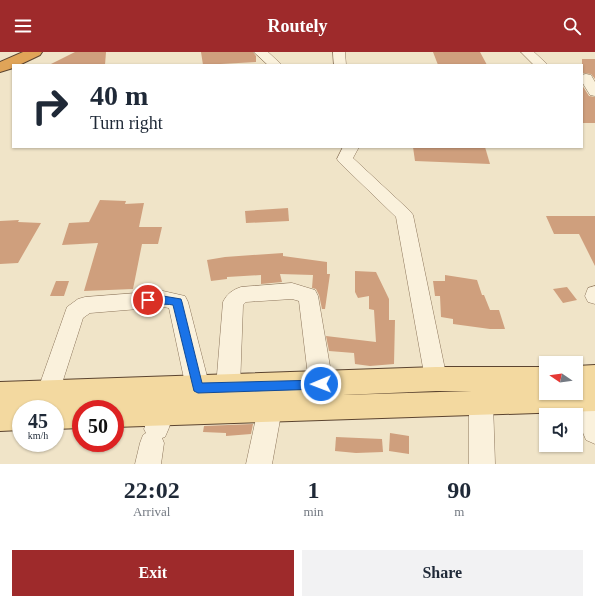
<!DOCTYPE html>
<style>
body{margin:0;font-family:Georgia,serif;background:#f2f2f3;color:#1f2937;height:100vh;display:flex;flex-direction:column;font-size:15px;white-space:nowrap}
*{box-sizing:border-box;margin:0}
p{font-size:13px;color:#747a83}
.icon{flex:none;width:22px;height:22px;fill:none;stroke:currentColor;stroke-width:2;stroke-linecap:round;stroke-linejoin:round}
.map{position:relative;height:412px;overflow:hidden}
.sheet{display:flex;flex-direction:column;background:#fff;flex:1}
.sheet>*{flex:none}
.top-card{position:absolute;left:12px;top:12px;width:571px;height:84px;border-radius:0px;box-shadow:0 1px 3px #0004;background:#fff;color:#1f2937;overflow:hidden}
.needle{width:26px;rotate:283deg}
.tools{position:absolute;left:539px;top:304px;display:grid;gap:8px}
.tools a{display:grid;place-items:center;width:44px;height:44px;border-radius:0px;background:#fff;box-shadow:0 1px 3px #0004;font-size:20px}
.speed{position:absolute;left:12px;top:348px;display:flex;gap:8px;font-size:20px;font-weight:700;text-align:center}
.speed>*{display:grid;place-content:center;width:52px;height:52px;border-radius:50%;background:#fff;box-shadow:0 1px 3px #0004;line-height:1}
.speed small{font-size:10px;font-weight:400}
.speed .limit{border:6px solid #d22;background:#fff;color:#111}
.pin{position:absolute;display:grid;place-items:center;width:34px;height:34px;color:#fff;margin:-17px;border:2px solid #fff;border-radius:50%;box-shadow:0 1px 4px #0007}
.me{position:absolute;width:44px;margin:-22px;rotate:269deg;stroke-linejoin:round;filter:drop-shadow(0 0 3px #0008)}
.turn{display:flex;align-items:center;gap:14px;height:84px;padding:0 12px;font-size:18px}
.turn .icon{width:52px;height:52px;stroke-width:2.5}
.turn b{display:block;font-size:28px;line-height:34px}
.eta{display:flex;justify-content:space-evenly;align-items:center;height:68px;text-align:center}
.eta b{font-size:24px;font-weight:700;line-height:28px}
.action{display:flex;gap:8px;margin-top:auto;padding:8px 12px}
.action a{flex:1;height:46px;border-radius:0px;background:#9e2a2b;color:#fff;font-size:16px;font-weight:700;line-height:46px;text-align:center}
.action a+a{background:#f2f2f3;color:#1f2937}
header{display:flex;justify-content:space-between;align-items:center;height:52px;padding:0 12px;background:#9e2a2b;color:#fff;font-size:18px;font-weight:700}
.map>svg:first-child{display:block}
.building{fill:#cf9f7d}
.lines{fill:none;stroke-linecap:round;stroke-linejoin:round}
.minor-casing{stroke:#8d765c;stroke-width:1}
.major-casing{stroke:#5b4430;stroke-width:2}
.highway-casing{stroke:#5b4430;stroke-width:2}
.minor{fill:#faf1dc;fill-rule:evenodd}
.major{fill:#f3d9a0;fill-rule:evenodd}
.highway{fill:#e0a458;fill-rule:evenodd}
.route{fill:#1a73e8;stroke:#114b97}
</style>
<header><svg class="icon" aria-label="menu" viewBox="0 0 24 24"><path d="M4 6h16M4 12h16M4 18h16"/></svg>Routely<svg class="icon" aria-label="search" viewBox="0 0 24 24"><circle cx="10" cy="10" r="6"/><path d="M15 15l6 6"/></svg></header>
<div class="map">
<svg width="595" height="412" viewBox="0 0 595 412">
<rect width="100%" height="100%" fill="#f0e4c8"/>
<g class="building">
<path d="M75,0H106L105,13H49Z"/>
<path d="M201,0H253L256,4V10L203,13Z"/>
<path d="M433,0H480L487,13H438Z"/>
<path d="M582,7H595V27L591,22L582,21Z"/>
<path d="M582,33L589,44L595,45V71H582Z"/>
<path d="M413,95H485L490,112L415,109Z"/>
<path d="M100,148L126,149L125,152L144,151L139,175H162L158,192H142L133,237L84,239L98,191L62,193L69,171L89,170Z"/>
<path d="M288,156L289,169L246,171L245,159Z"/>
<path d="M546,164H595V214L579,182H554Z"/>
<path d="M19,168L18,170L41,171L18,211L0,212V169Z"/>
<path d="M283,201V204L327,210V222H330L325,257H322L319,243L316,237L312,236L313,223L280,222L282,230L261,232V223L227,225V227L211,229L207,208L225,205Z"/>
<path d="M355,219L376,220L389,247V268H395L394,312L370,314L355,312L354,301L329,299L326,284L376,290L374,258L369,257V244L358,246L355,240Z"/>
<path d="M445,223L477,228L482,243H484L490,258H499L505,277H490L453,272V267L441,265L440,244H435L433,229H445Z"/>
<path d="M56,229H69L64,244H50Z"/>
<path d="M567,235L577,248L563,251L553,237Z"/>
<path d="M253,372L251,382L226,384V381L203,380L204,374Z"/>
<path d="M390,381L409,384V402L389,399Z"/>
<path d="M336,385L382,387L383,400L356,401L335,399Z"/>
</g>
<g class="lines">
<defs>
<g id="minor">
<path d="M254,0H268L282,13H268Z"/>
<path d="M333,0H345L346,13H334Z"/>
<path d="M521,0H534L548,13H534Z"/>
<path d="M586,22L591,23L595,30V44L590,43L582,30V23Z"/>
<path d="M343,95H359L353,106L410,159L413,163L447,327L444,334L436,337L428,334L425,327L396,165L339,110L337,107Z"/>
<path d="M292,231L315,238L318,244L333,332L329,339L321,342L313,339L309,332L299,249L292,247L246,250L243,253L240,335L236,342L228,345L220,342L216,335L223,250C227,242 232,238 241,235Z"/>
<path d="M595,234V252L588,250L585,244L588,236Z"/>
<path d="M163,239L185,244L188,250L210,336L206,343L198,346L190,343L186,336L169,256L163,255L90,261L83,266L57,347L49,350L41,347L37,340L67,255L78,247L85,245Z"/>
<path d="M581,336L589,339L595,352V392L586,388L569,347L572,341H576V338Z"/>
<path d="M481,340L489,343L493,351L495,412H469V351L473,343Z"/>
<path d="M270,346L278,349L282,357L272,412H246L258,357L262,349Z"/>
<path d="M161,349L169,352C175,363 170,374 165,385L162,386L164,391L161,412H135L140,391L143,383L146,381L144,377L153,352Z"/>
</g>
<path id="major" d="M595,313V359L115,375V357H103L105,353L111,351H85L91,354L92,357H81V376L55,377V357H44L45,355L51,353H25L31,357H21V378L0,379V330L436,315H546V341H576V314ZM436,339H472L343,343Z"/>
<path id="highway" d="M23,0H42L40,3L19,13H13V16L0,20V10Z"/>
</defs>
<use href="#minor" class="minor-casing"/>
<use href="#major" class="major-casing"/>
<use href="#highway" class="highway-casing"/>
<use href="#minor" class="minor"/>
<use href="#major" class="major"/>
<use href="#highway" class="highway"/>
</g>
<path class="route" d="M163,244L181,247L182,250L202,331L321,328L325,329L326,332L325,336L321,337L198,341L194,339L173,253C164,251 153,254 144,251L143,248L144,246Z"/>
</svg>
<div class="tools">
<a><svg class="needle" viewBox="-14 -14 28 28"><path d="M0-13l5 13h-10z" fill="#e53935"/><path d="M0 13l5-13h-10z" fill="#747a83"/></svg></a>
<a><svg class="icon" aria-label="sound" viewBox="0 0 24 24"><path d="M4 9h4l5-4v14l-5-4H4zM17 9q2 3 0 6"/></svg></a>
</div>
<div class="speed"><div>45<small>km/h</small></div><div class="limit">50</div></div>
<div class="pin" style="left:148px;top:248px;background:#d93025"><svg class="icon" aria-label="arrive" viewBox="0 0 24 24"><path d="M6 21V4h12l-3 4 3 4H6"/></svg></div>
<svg class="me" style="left:321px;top:332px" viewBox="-20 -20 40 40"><circle r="17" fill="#1a73e8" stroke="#fff" stroke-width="3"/><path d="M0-11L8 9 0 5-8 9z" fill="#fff"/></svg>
<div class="top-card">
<div class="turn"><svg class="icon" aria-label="right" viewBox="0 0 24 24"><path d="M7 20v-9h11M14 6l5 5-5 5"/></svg><div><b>40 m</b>Turn right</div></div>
</div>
</div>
<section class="sheet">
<div class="eta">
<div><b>22:02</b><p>Arrival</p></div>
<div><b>1</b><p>min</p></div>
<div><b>90</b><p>m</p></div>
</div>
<div class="action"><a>Exit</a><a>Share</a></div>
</section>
